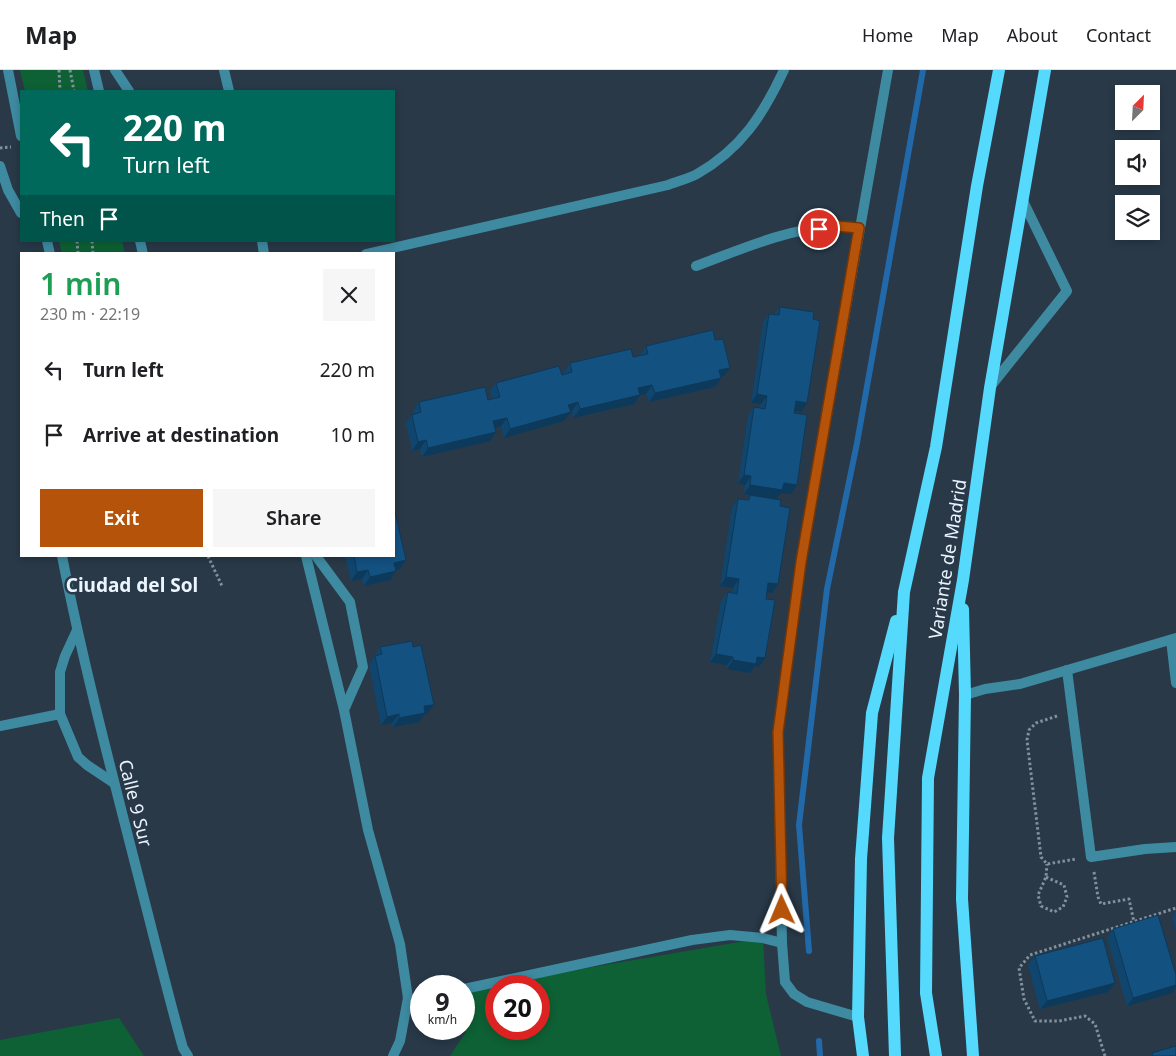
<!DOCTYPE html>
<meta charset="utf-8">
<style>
body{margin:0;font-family:"Noto Sans",sans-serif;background:#f6f6f6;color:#202124;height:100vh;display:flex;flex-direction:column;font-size:19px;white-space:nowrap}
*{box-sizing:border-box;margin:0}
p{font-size:16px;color:#757577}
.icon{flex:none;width:28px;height:28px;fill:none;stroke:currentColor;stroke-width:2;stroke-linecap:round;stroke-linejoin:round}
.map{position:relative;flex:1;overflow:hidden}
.panel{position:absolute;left:20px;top:182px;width:375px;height:305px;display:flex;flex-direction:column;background:#fff;border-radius:0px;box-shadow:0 2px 8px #0003}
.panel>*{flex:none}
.top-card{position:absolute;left:20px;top:20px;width:375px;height:152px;border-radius:0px;box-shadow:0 2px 8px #0003;background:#00695c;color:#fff;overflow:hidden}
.needle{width:32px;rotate:24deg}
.buttons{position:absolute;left:1115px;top:15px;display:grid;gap:10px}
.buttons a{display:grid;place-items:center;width:45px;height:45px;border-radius:0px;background:#fff;box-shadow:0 2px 8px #0003;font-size:25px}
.speed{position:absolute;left:410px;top:905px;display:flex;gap:10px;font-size:25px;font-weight:700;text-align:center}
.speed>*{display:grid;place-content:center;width:65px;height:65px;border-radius:50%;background:#fff;box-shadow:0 2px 8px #0003;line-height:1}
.speed small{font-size:12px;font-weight:400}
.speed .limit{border:8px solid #d22;background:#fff;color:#111}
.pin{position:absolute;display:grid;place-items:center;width:42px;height:42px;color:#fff;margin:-21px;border:2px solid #fff;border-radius:50%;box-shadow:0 1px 5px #0007}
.me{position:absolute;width:55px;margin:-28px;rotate:359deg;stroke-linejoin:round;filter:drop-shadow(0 0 4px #0008)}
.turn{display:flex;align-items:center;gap:18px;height:105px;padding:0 20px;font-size:22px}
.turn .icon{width:65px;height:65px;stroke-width:2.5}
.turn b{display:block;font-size:35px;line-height:42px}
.then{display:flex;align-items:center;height:48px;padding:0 20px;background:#0003;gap:10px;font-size:19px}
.round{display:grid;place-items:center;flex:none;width:52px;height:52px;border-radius:0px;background:#f6f6f6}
.summary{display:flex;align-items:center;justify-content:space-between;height:85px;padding:0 20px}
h1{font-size:30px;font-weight:600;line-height:38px;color:#1e9e55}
.action{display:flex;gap:10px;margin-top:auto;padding:10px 20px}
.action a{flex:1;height:58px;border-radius:0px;background:#b45309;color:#fff;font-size:20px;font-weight:600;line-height:58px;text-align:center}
.action a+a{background:#f6f6f6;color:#202124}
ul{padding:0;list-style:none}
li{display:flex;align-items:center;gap:15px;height:65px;padding:0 20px}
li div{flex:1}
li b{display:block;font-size:19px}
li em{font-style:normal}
header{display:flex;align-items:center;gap:30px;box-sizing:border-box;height:70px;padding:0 25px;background:#fff;border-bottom:1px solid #e0e0e0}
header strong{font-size:24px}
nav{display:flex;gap:28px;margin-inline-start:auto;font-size:18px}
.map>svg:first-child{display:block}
.green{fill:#0e6134;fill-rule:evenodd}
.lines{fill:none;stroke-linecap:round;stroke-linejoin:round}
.stream{stroke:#2169a9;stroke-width:6}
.path{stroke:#83909d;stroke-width:3;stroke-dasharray:2.5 2.5;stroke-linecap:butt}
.lane{stroke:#3e8ba1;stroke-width:10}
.street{stroke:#3e8ba1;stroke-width:10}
.primary{stroke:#55d9fd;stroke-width:12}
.wall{fill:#10466e}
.shaded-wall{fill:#0d395a}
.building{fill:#135180;stroke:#0d395a}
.route-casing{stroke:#753606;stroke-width:12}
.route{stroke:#b45309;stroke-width:9}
.labels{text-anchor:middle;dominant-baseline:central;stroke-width:5;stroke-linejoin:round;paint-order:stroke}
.street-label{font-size:18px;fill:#ebf5ff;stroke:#293948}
.neighbourhood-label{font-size:19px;font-weight:bold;fill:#ebf5ff;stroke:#293948}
</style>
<header>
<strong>Map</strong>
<nav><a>Home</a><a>Map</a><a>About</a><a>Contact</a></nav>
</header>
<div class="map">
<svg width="1176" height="986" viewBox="0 0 1176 986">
<rect width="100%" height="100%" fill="#293948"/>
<g class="green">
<path d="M20,0H83L88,21H25Z"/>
<path d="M59,171H122L125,184H62Z"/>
<path d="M763,868L766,924L781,986H450L466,962L464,950V919ZM496,916H539V959H496Z"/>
<path d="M119,948L144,986H0V970Z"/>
</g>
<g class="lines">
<g class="stream">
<path d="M809,881L799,755L827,519L857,373L923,0"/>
<path d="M819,971L820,986"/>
</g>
<g class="path">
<path d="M59,0L60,21"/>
<path d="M70,0L74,21"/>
<path d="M0,78L11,77"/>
<path d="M77,171L78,184"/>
<path d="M92,171L93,184"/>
<path d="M208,486L222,516"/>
<path d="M1057,646L1036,653L1029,660L1027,670L1041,787L1047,794L1076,789"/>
<path d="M1094,802L1098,827L1101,834L1129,829L1134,852"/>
<path d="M1046,807L1064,815L1067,827L1063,837L1054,842L1041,836L1038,825L1046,807L1047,794"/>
<path d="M1105,986L1095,954L1085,946L1059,951H1035L1024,929L1019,898L1030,885L1176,838"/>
</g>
<g class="lane">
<path d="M115,0L129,21"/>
<path d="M224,0L229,21"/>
<path d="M0,96L8,120L21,143"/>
<path d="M262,171L264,184"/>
<path d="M366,184L668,115C678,111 688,109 697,104C741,79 763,45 784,0"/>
<path d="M696,196C739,180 789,158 836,156C844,156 852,158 859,158"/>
<path d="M316,486L350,532L363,597L344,640"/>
<path d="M1171,570L1176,613"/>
<path d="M1067,600L1091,787L1145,779L1176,777"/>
<path d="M965,625L985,619L1020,614L1176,568"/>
<path d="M858,947L807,932L794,924L785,912L782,873L778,662L801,492L888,0"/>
</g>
<g class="street">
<path d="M8,0L21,66"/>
<path d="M94,0L99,21"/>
<path d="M47,171L50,184"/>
<path d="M140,171L143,184"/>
<path d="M990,317L1067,221L1022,129"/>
<path d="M62,486C84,598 113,707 141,817C155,871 168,925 183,978L188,986"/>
<path d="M306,486L344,640L368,760L400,874L408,928L400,971L393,986"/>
<path d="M77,560L65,586L60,602V644L78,687L87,695L114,713"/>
<path d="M0,656L60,644"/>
<path d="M464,919L692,870L730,865L763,868L782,873"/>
</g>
<g class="primary">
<path d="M963,539L965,625L962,829L973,986"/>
<path d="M863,986L858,947L861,789L872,643L896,551"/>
<path d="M895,986L888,768L904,522L936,377L977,116L999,0"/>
<path d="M936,986L926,923L928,708L963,510L990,318L1045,0"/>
</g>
</g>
<g class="wall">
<path d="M780,237L813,249L807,333L801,342L794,340L797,415L791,424L781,423L776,429L744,424L745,415L738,413L748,346L754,337L760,338L761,334L751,333L763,252L769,244H774Z"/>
<path d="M715,270L730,298L724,306L721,307L715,317L649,332L646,324L640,325L634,334L573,348L572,341H570L564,351L504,368L501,356L495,358L496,362L490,371L422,387L420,379L412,381L406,353L412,345L414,344L413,341L419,332L488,330L492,329L490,321L496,313L562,305L564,304V302L570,293L633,287L640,285L646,276Z"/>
<path d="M750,425L780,436L778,514L772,523L767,522L765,588L759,597L754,596L750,603L727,599V595L710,592L721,531L728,522L732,523L733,518L720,516L732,437L738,429L747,430Z"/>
<path d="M345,486H394L406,490L400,499L396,500L390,510L364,516L362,509L351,511Z"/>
<path d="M380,577H413L434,635L427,644H425L419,652L393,657L392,653L381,655L369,595Z"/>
<path d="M1176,841V862L1172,847Z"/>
<path d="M1113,859L1172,923L1127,936L1107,868Z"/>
<path d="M1035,886L1115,913L1108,922L1040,939L1028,895Z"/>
</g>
<g class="shaded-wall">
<path d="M730,298L724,306L713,309L719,300Z"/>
<path d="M721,308L715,317L649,332L655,323Z"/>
<path d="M652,315L646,324L640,325L634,334L573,348L580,339L638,318Z"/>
<path d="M757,324L767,326L761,334L751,333Z"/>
<path d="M796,331L807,333L801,342L789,340Z"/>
<path d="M578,332L572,341L562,344L568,335Z"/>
<path d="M571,342L564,351L504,368L510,359Z"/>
<path d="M507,348L501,356L487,360L493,351Z"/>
<path d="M496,362L490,371L422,387L428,378Z"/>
<path d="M426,370L420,379L412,381L418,372Z"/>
<path d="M744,405L751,406L745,415L738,413Z"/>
<path d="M784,413L797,415L791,424L781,423L776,429L744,424L750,415Z"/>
<path d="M406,490L400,499L388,502L394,493Z"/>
<path d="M368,500L362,509L351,511L357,502Z"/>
<path d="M396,501L390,510L364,516L370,507Z"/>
<path d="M726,507L739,509L733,518L720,516Z"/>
<path d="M768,513L778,514L772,523L762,522Z"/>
<path d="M716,584L733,587L727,595L710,592Z"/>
<path d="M757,587L765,588L759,597L754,596L750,603L727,599L733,590Z"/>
<path d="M434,635L427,644H425L419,652L393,657L399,648L424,636Z"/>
<path d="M399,644L392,653L381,655L387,647Z"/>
<path d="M1115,913L1108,922L1040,939L1047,931Z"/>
<path d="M1176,915V918L1172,923L1127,936L1133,928Z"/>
</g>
<g class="building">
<path d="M780,237L814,242L813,249L820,251L807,333L796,331L794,343L807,345L797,415L784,413L782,420L750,415L751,406L744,405L754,337L765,339L767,326L757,324L769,244L779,245Z"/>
<path d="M713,260L715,270L723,269L730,298L719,300L721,308L655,323L652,315L638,318L640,325L580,339L578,332L568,335L571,342L510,359L507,348L493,351L496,362L428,378L426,370L418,372L412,345L421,342L419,332L485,317L488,330L500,327L496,313L559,296L562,305L572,302L570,293L631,279L633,287L648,284L646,276Z"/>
<path d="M750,425L781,430L780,436L790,438L778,514L768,513L766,529L775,530L765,588L757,587L756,594L733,590V587L716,584L728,522L737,524L738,516L739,509L726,507L738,429L749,430Z"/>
<path d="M394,438L406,490L394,493L396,501L370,507L368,500L357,502L354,486H394Z"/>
<path d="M412,571L413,577L421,575L434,635L424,636L425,643L399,648V644L387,647L375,586L382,584L380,577Z"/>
<path d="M1158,845L1176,905V915L1133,928L1113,859Z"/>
<path d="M1103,868L1115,913L1047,931L1035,886Z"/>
<path d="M1176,976V986H1153L1152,983Z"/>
</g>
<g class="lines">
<defs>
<path id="route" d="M782,840L778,662L801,492L859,158L836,156L819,159"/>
</defs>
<use href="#route" class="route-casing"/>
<use href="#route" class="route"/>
</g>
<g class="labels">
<g class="street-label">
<text transform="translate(947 489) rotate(-81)">Variante de Madrid</text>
<text transform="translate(136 733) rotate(76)">Calle 9 Sur</text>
</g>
<g class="neighbourhood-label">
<text x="132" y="515">Ciudad del Sol</text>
</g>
</g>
</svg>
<div class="buttons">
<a><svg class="needle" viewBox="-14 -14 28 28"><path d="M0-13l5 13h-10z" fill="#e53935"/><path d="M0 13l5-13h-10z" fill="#757577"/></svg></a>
<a><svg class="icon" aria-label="sound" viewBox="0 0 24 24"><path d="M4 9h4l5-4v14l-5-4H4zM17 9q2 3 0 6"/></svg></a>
<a><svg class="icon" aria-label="layers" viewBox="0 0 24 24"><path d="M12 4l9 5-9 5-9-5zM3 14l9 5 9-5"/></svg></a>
</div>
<div class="speed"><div>9<small>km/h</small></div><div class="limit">20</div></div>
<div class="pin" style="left:819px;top:159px;background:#d93025"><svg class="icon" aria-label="arrive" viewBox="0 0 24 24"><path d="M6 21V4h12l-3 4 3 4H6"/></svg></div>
<svg class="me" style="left:782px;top:840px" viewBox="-20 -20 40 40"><path d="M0-17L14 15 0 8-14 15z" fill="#b45309" stroke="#fff" stroke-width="4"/></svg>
<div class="top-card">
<div class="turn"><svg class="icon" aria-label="left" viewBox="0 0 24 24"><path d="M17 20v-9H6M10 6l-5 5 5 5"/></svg><div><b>220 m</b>Turn left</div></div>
<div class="then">Then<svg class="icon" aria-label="arrive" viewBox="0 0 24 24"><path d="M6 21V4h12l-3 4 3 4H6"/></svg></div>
</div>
<section class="panel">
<div class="summary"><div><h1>1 min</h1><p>230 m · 22:19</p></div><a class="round"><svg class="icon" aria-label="close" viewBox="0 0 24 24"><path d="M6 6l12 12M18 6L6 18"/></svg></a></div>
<ul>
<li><svg class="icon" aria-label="left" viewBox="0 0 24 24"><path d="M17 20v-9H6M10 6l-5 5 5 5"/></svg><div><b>Turn left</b></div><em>220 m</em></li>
<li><svg class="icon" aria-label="arrive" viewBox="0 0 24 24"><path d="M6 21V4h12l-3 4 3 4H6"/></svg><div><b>Arrive at destination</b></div><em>10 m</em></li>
</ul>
<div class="action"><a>Exit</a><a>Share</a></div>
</section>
</div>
